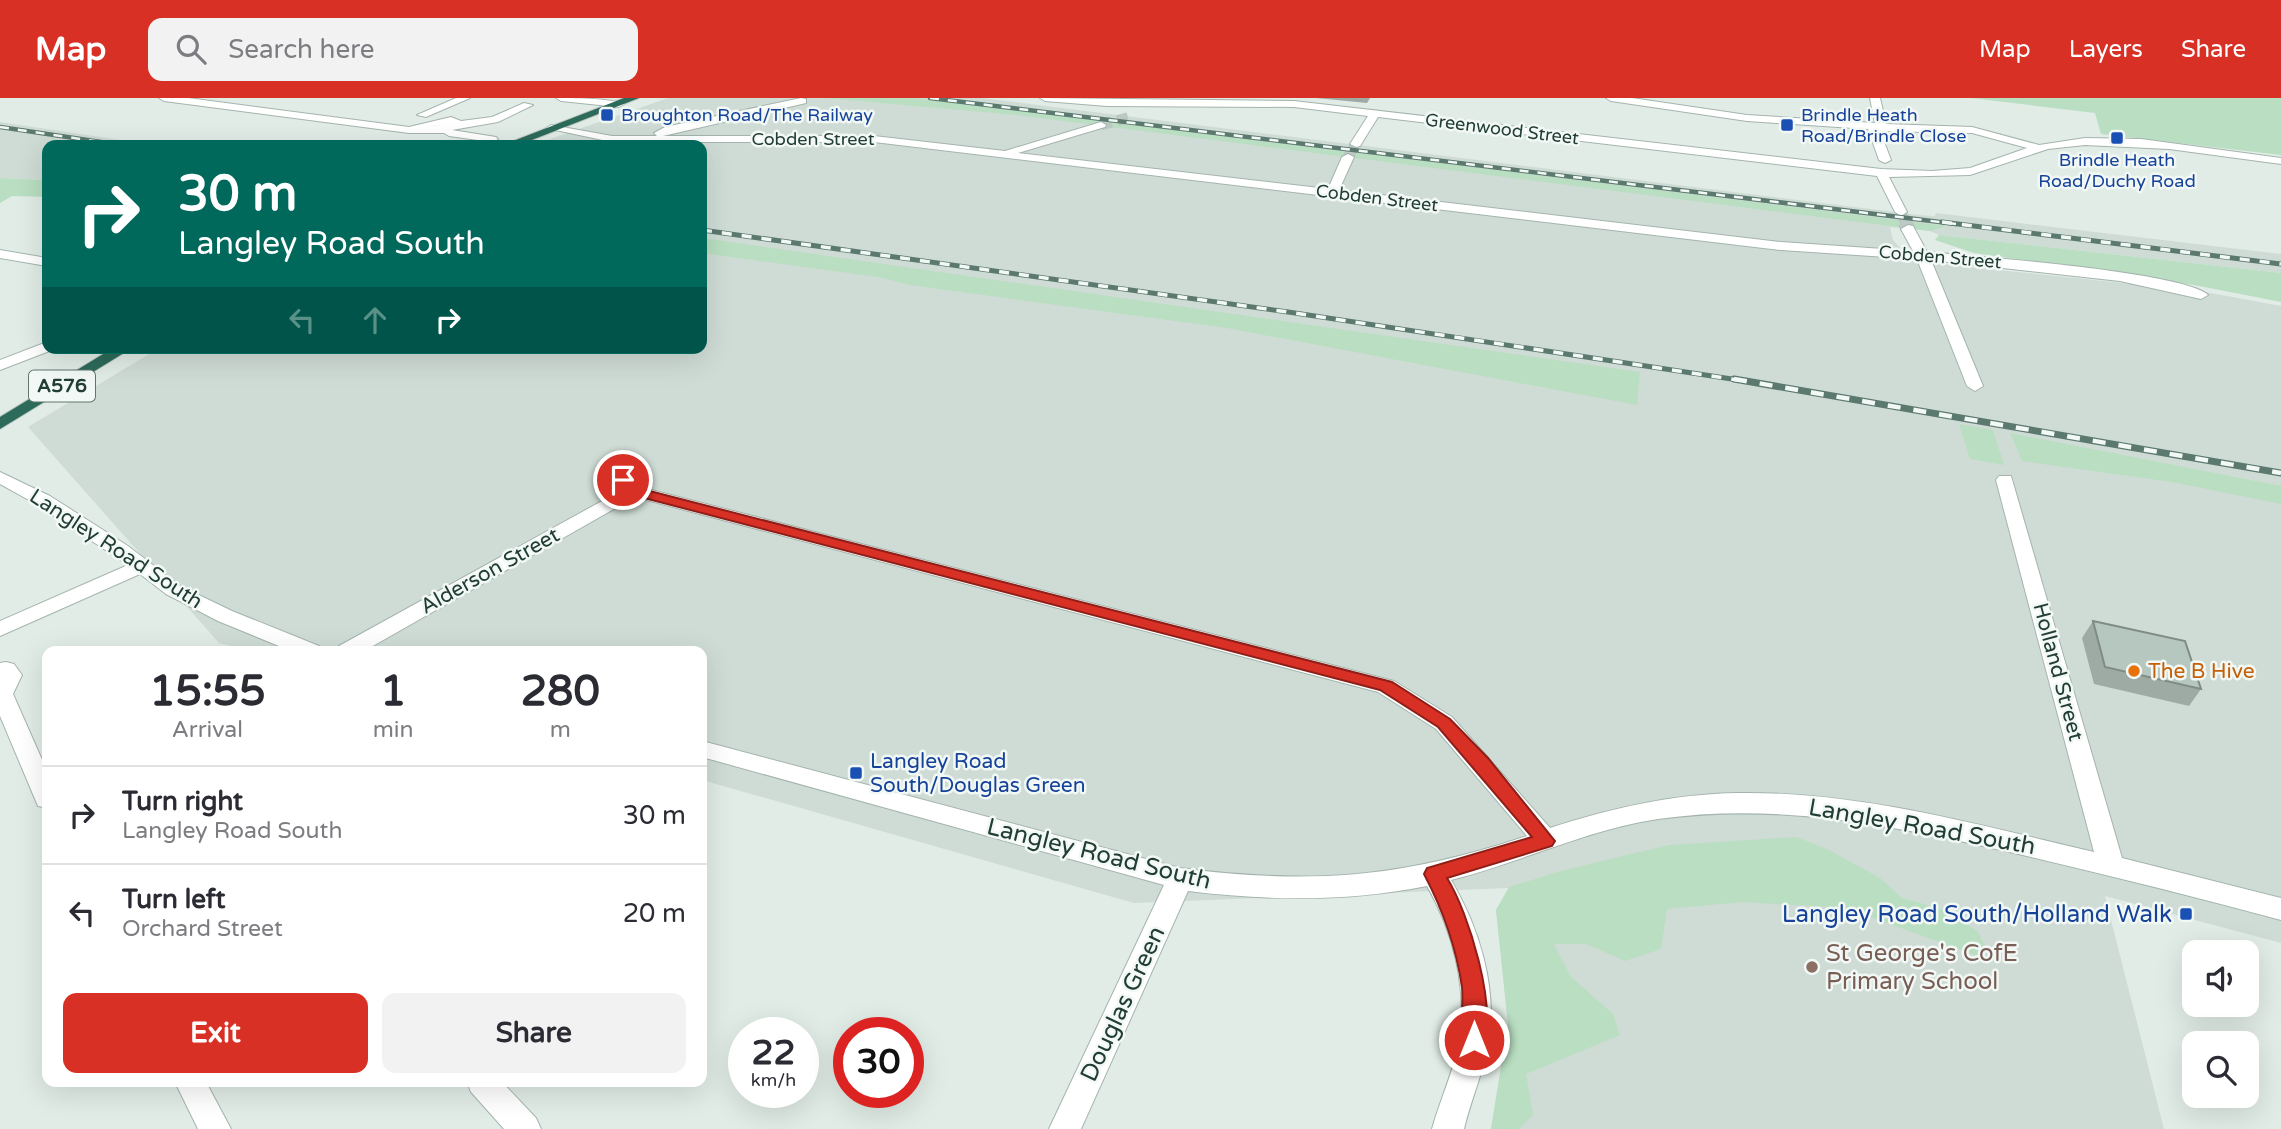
<!DOCTYPE html>
<style>
body{margin:0;font-family:"Varela Round",sans-serif;background:#f2f2f3;color:#2b2b33;height:100vh;display:flex;flex-direction:column;font-size:26px;white-space:nowrap}
*{box-sizing:border-box;margin:0}
p{font-size:23px;color:#7c7c81}
.icon{flex:none;width:38px;height:38px;fill:none;stroke:currentColor;stroke-width:2;stroke-linecap:round;stroke-linejoin:round}
.map{position:relative;flex:1;overflow:hidden}
.details{position:absolute;left:42px;top:548px;width:665px;height:441px;display:flex;flex-direction:column;background:#fff;border-radius:14px;box-shadow:0 7px 28px #0002}
.details>*{flex:none}
.banner{position:absolute;left:42px;top:42px;width:665px;height:214px;border-radius:14px;box-shadow:0 7px 28px #0002;background:#00695c;color:#fff;overflow:hidden}
.buttons{position:absolute;left:2182px;top:842px;display:grid;gap:14px}
.buttons a{display:grid;place-items:center;width:77px;height:77px;border-radius:14px;background:#fff;box-shadow:0 7px 28px #0002;font-size:35px}
.speed{position:absolute;left:728px;top:919px;display:flex;gap:14px;font-size:35px;font-weight:700;text-align:center}
.speed>*{display:grid;place-content:center;width:91px;height:91px;border-radius:50%;background:#fff;box-shadow:0 7px 28px #0002;line-height:1}
.speed small{font-size:18px;font-weight:400}
.speed .limit{border:10px solid #d22;background:#fff;color:#111}
.pin{position:absolute;display:grid;place-items:center;width:60px;height:60px;color:#fff;margin:-30px;border:4px solid #fff;border-radius:50%;box-shadow:0 2px 7px #0007}
.me{position:absolute;width:77px;margin:-38px;rotate:0deg;stroke-linejoin:round;filter:drop-shadow(0 0 5px #0008)}
.turn{display:flex;align-items:center;gap:24px;height:147px;padding:0 21px;font-size:32px}
.turn .icon{width:91px;height:91px;stroke-width:2.5}
.turn b{display:block;font-size:49px;line-height:60px}
.lanes{display:flex;align-items:center;height:66px;padding:0 21px;background:#0003;justify-content:center;gap:35px;direction:ltr}
.lanes .off{opacity:.35}
.eta{display:flex;justify-content:space-evenly;align-items:center;height:119px;text-align:center}
.eta b{font-size:42px;font-weight:700;line-height:49px}
.action{display:flex;gap:14px;margin-top:auto;padding:14px 21px}
.action a{flex:1;height:80px;border-radius:14px;background:#d93025;color:#fff;font-size:28px;font-weight:700;line-height:80px;text-align:center}
.action a+a{background:#f2f2f3;color:#2b2b33}
ul{padding:0;list-style:none}
li{display:flex;align-items:center;gap:21px;height:98px;padding:0 21px;border-top:2px solid #e1e1e2}
li div{flex:1}
li b{display:block;font-size:26px}
li em{font-style:normal}
header{display:flex;align-items:center;gap:42px;box-sizing:border-box;height:98px;padding:0 35px;background:#d93025;color:#fff}
header strong{font-size:33px}
nav{display:flex;gap:38px;margin-inline-start:auto;font-size:24px}
.search{width:490px;height:63px;background:#f2f2f3;display:flex;align-items:center;gap:18px;box-sizing:border-box;padding:0 24px;border-radius:14px;color:#7c7c81;font-size:26px}
.map>svg:first-child{display:block}
.built{fill:#cfdcd5}
.green{fill:#b9dec1}
.lines{fill:none;stroke-linecap:round;stroke-linejoin:round}
.street-tunnel-far1{stroke:#bbc9c2;stroke-width:11;stroke-dasharray:11 6;stroke-linecap:butt}
.street-tunnel{stroke:#bbc9c2;stroke-width:15;stroke-dasharray:15 7;stroke-linecap:butt}
.street-casing{stroke:#a4b4ad;stroke-width:2}
.secondary-casing{stroke:#9fb8ae;stroke-width:2}
.highway-casing{stroke:#c1c9c6;stroke-width:2}
.street{fill:#fff;fill-rule:evenodd}
.secondary{fill:#fff;fill-rule:evenodd}
.highway{fill:#2c6a59;fill-rule:evenodd}
.rail-far2-casing{stroke:#5b796f;stroke-width:4.5}
.rail-far1-casing{stroke:#5b796f;stroke-width:5}
.rail-casing{stroke:#5b796f;stroke-width:7}
.rail-far2{stroke:#f2f8f5;stroke-width:2.5;stroke-dasharray:9;stroke-linecap:butt}
.rail-far1{stroke:#f2f8f5;stroke-width:3.5;stroke-dasharray:10;stroke-linecap:butt}
.rail{stroke:#f2f8f5;stroke-width:4.5;stroke-dasharray:13;stroke-linecap:butt}
.wall{fill:#9daba4}
.building{fill:#b6c7bf;stroke:#7f8b86;stroke-width:2}
.route{fill:#d93025;stroke:#8d1f18;stroke-width:2}
.transit-dot{fill:#1a4fb4;stroke:#f2f8f5;stroke-width:2.5}
.food-dot{fill:#e8710a;stroke:#f2f8f5;stroke-width:2.5}
.education-dot{fill:#8d6e63;stroke:#f2f8f5;stroke-width:2.5}
.labels{text-anchor:middle;dominant-baseline:central;stroke-width:5;stroke-linejoin:round;paint-order:stroke}
.far-transit-label{font-size:18px;fill:#164399;stroke:#f2f8f5;text-anchor:start}
.far-street-label{font-size:18px;fill:#213d34;stroke:#f2f8f5}
.shield{fill:#f2f8f5;stroke:#60756e;stroke-width:2}
.shield-label{font-size:19px;font-weight:bold;fill:#213d34}
.street-label{font-size:21px;fill:#213d34;stroke:#f2f8f5}
.food-label{font-size:21px;fill:#c56008;stroke:#f2f8f5;text-anchor:start}
.transit-label{font-size:21px;fill:#164399;stroke:#f2f8f5;text-anchor:start}
.near-street-label{font-size:24px;fill:#213d34;stroke:#f2f8f5}
.near-transit-label{font-size:24px;fill:#164399;stroke:#f2f8f5;text-anchor:end}
.near-education-label{font-size:24px;fill:#785e54;stroke:#f2f8f5;text-anchor:start}
</style>
<header>
<strong>Map</strong>
<div class="search"><svg class="icon" aria-label="search" viewBox="0 0 24 24"><circle cx="10" cy="10" r="6"/><path d="M15 15l6 6"/></svg>Search here</div>
<nav><a>Map</a><a>Layers</a><a>Share</a></nav>
</header>
<div class="map">
<svg width="2281" height="1031" viewBox="0 0 2281 1031">
<rect width="100%" height="100%" fill="#e1ece6"/>
<g class="built">
<path d="M668,0H982L1919,117L1935,118L1936,115L2281,156V175L1939,137L1930,133L1890,129L1893,142L1912,163L2200,193L2281,208V845L2105,798L2164,1031H1491L1508,926L1496,812L1509,790L1134,805L702,682V553H248L219,545L28,329L159,250H702V47H533Z"/>
<path d="M0,24L154,47H47V82L0,80Z"/>
</g>
<g class="green">
<path d="M825,0H912L984,8L1946,128L1930,133L1016,17Z"/>
<path d="M1971,0H2281V57L2101,36L2095,15Z"/>
<path d="M0,80L47,82V99L12,98L0,105Z"/>
<path d="M1939,137L2281,175V204L2194,187L1974,155L1935,142Z"/>
<path d="M702,140L1640,274L1637,307L1227,230L910,187L878,179L702,155Z"/>
<path d="M1959,326L1993,332L2004,367L1970,361Z"/>
<path d="M2010,335L2281,388V406L2172,384L2022,363Z"/>
<path d="M1796,739L1829,752L1880,780L1902,800L1948,813L1978,834L1985,848L1983,860L1846,810L1743,804L1667,811L1661,851L1625,863L1586,846H1554L1571,879L1613,916L1620,937L1526,976L1533,1017L1519,1031H1491L1508,926L1496,812L1509,789L1561,773L1669,747Z"/>
</g>
<g class="lines">
<g class="street-tunnel-far1">
<path d="M1101,27L1131,19"/>
<path d="M1348,59L1356,46"/>
<path d="M1901,114L1906,126"/>
</g>
<path class="street-tunnel" d="M1905,124L1908,131"/>
<defs>
<g id="street">
<path d="M159,0H188L409,29L451,19L461,23L492,19L524,5L533,7L498,24L452,32L496,39L498,41L492,44L449,38L444,35H409L164,3ZM450,26L432,28H433Z"/>
<path d="M456,0H470L426,19L417,17Z"/>
<path d="M556,0C575,0 608,0 624,6L619,9L561,3Z"/>
<path d="M801,0L806,1V5L663,38H874L1005,53L1101,24L1106,27L1105,29L1018,55L1328,91L1342,59L1348,56L1354,59L1339,92L1781,144L1913,153L1901,131L1908,127L1913,128L1927,154C1972,158 2184,174 2208,197L2201,201L2120,183L1931,162L1983,288L1975,293L1967,288L1917,161L1781,152L874,44H612L546,30L551,27L612,38H657L654,35L665,29Z"/>
<path d="M1040,0L1294,3L1881,71L1932,73L1970,70L2027,50L1972,35L1880,33L1891,62L1885,65L1879,62L1868,31L1747,23L1611,3L1606,0H1632L1747,17L1875,25L1870,0H1880L1886,26L1972,29L2039,47L2085,40L2141,41L2281,60V66L2169,51L2085,47L2048,51L1970,77L1889,79L1907,114L1901,118L1895,114L1877,78L1378,19L1360,48L1356,49L1350,46L1368,18L1294,9L1107,8L1045,3Z"/>
<path d="M47,244V250H54L52,252L0,272V262Z"/>
<path d="M613,366L619,367L640,389L1394,583L1452,619L1550,730C1611,710 1673,696 1738,695C1858,693 1978,727 2094,754L1996,382L1999,378H2011L2122,760L2281,800V822C2192,798 2103,776 2014,755C1895,728 1780,704 1658,721C1586,732 1522,764 1451,782C1479,829 1497,888 1489,942C1484,973 1471,1001 1464,1031H1432C1440,1002 1454,973 1459,943C1468,891 1453,833 1427,788C1347,804 1269,803 1188,793L1081,1031H1049L1164,787L702,659V643L1180,770C1311,787 1402,780 1527,738L1436,631L1378,594L635,399L364,553H336L339,548L622,392L604,371Z"/>
<path d="M0,374L50,398L128,448L180,488L232,513L319,548L322,553H291L218,523L166,496L140,476L0,538V523L128,467L36,406L0,386Z"/>
<path d="M6,564L14,566L22,577L13,596L47,673V710L38,708L35,701L0,618V565Z"/>
<path d="M175,984H206L231,1031H198Z"/>
<path d="M467,984H502L536,1020L541,1031H504L471,994Z"/>
</g>
<path id="secondary" d="M0,152L47,160V168L0,160Z"/>
<g id="highway">
<path d="M624,0H639L519,47H503Z"/>
<path d="M113,250H132L0,331V319Z"/>
</g>
</defs>
<use href="#street" class="street-casing"/>
<use href="#secondary" class="secondary-casing"/>
<use href="#highway" class="highway-casing"/>
<use href="#street" class="street"/>
<use href="#secondary" class="secondary"/>
<use href="#highway" class="highway"/>
<defs>
<g id="rail-far2">
<path d="M930,0L1956,126"/>
<path d="M0,29L121,47"/>
</g>
<g id="rail-far1">
<path d="M1942,124L2281,166"/>
<path d="M702,132L1295,215L1745,283"/>
</g>
<path id="rail" d="M1734,281L2281,375"/>
</defs>
<use href="#rail-far2" class="rail-far2-casing"/>
<use href="#rail-far1" class="rail-far1-casing"/>
<use href="#rail" class="rail-casing"/>
<use href="#rail-far2" class="rail-far2"/>
<use href="#rail-far1" class="rail-far1"/>
<use href="#rail" class="rail"/>
</g>
<g class="wall">
<path d="M1316,0H1370L1367,5Z"/>
<path d="M2093,523L2201,591L2189,608L2094,586L2082,540Z"/>
</g>
<path class="building" d="M2093,523L2185,543L2201,591L2105,569Z"/>
<path class="route" d="M623,378L628,379L638,390L1392,584L1450,621L1488,660L1555,743L1552,748L1447,780C1468,813 1499,912 1482,949L1474,952L1466,949C1458,932 1464,908 1462,889C1456,848 1443,812 1424,776L1427,770L1532,739L1438,629L1380,592L629,396L616,382Z"/>
<g class="transit-dot">
<rect x="600" y="10" width="14" height="14" rx="3.5"/>
<rect x="1780" y="20" width="14" height="14" rx="3.5"/>
<rect x="2110" y="33" width="14" height="14" rx="3.5"/>
<rect x="849" y="668" width="14" height="14" rx="3.5"/>
<rect x="2179" y="809" width="14" height="14" rx="3.5"/>
</g>
<circle class="food-dot" cx="2134" cy="573" r="7"/>
<circle class="education-dot" cx="1812" cy="869" r="7"/>
<g class="labels">
<g class="far-transit-label">
<text x="621" y="17">Broughton Road/The Railway</text>
<text x="1801" y="17">Brindle Heath<tspan x="1801" dy="21">Road/Brindle Close</tspan></text>
<text x="2117" y="62" text-anchor="middle">Brindle Heath<tspan x="2117" dy="21">Road/Duchy Road</tspan></text>
</g>
<g class="far-street-label">
<text transform="translate(1502 31) rotate(7)">Greenwood Street</text>
<text x="813" y="41">Cobden Street</text>
<text transform="translate(1377 100) rotate(7)">Cobden Street</text>
<text transform="translate(1940 159) rotate(5)">Cobden Street</text>
</g>
<rect class="shield" x="29" y="272.5" width="66" height="31" rx="5"/>
<g class="shield-label">
<text x="62" y="288">A576</text>
</g>
<g class="street-label">
<text transform="translate(116 451) rotate(33)">Langley Road South</text>
<text transform="translate(490 473) rotate(-29)">Alderson Street</text>
<text transform="translate(2058 574) rotate(75)">Holland Street</text>
</g>
<g class="food-label">
<text x="2148" y="573">The B Hive</text>
</g>
<g class="transit-label">
<text x="870" y="663">Langley Road<tspan x="870" dy="24">South/Douglas Green</tspan></text>
</g>
<g class="near-street-label">
<text transform="translate(1922 729) rotate(10)">Langley Road South</text>
<text transform="translate(1099 756) rotate(14)">Langley Road South</text>
<text transform="translate(1123 906) rotate(-65)">Douglas Green</text>
</g>
<g class="near-transit-label">
<text x="2172" y="816">Langley Road South/Holland Walk</text>
</g>
<g class="near-education-label">
<text x="1826" y="855">St George's CofE<tspan x="1826" dy="28">Primary School</tspan></text>
</g>
</g>
</svg>
<div class="buttons">
<a><svg class="icon" aria-label="sound" viewBox="0 0 24 24"><path d="M4 9h4l5-4v14l-5-4H4zM17 9q2 3 0 6"/></svg></a>
<a><svg class="icon" aria-label="search" viewBox="0 0 24 24"><circle cx="10" cy="10" r="6"/><path d="M15 15l6 6"/></svg></a>
</div>
<div class="speed"><div>22<small>km/h</small></div><div class="limit">30</div></div>
<div class="pin" style="left:623px;top:382px;background:#d93025"><svg class="icon" aria-label="arrive" viewBox="0 0 24 24"><path d="M6 21V4h12l-3 4 3 4H6"/></svg></div>
<svg class="me" style="left:1474px;top:942px" viewBox="-20 -20 40 40"><circle r="17" fill="#d93025" stroke="#fff" stroke-width="3"/><path d="M0-11L8 9 0 5-8 9z" fill="#fff"/></svg>
<div class="banner">
<div class="turn"><svg class="icon" aria-label="right" viewBox="0 0 24 24"><path d="M7 20v-9h11M14 6l5 5-5 5"/></svg><div><b>30 m</b>Langley Road South</div></div>
<div class="lanes"><svg class="icon off" aria-label="left" viewBox="0 0 24 24"><path d="M17 20v-9H6M10 6l-5 5 5 5"/></svg><svg class="icon off" aria-label="ahead" viewBox="0 0 24 24"><path d="M12 20V5M6 11l6-6 6 6"/></svg><svg class="icon" aria-label="right" viewBox="0 0 24 24"><path d="M7 20v-9h11M14 6l5 5-5 5"/></svg></div>
</div>
<section class="details">
<div class="eta">
<div><b>15:55</b><p>Arrival</p></div>
<div><b>1</b><p>min</p></div>
<div><b>280</b><p>m</p></div>
</div>
<ul>
<li><svg class="icon" aria-label="right" viewBox="0 0 24 24"><path d="M7 20v-9h11M14 6l5 5-5 5"/></svg><div><b>Turn right</b><p>Langley Road South</p></div><em>30 m</em></li>
<li><svg class="icon" aria-label="left" viewBox="0 0 24 24"><path d="M17 20v-9H6M10 6l-5 5 5 5"/></svg><div><b>Turn left</b><p>Orchard Street</p></div><em>20 m</em></li>
</ul>
<div class="action"><a>Exit</a><a>Share</a></div>
</section>
</div>
